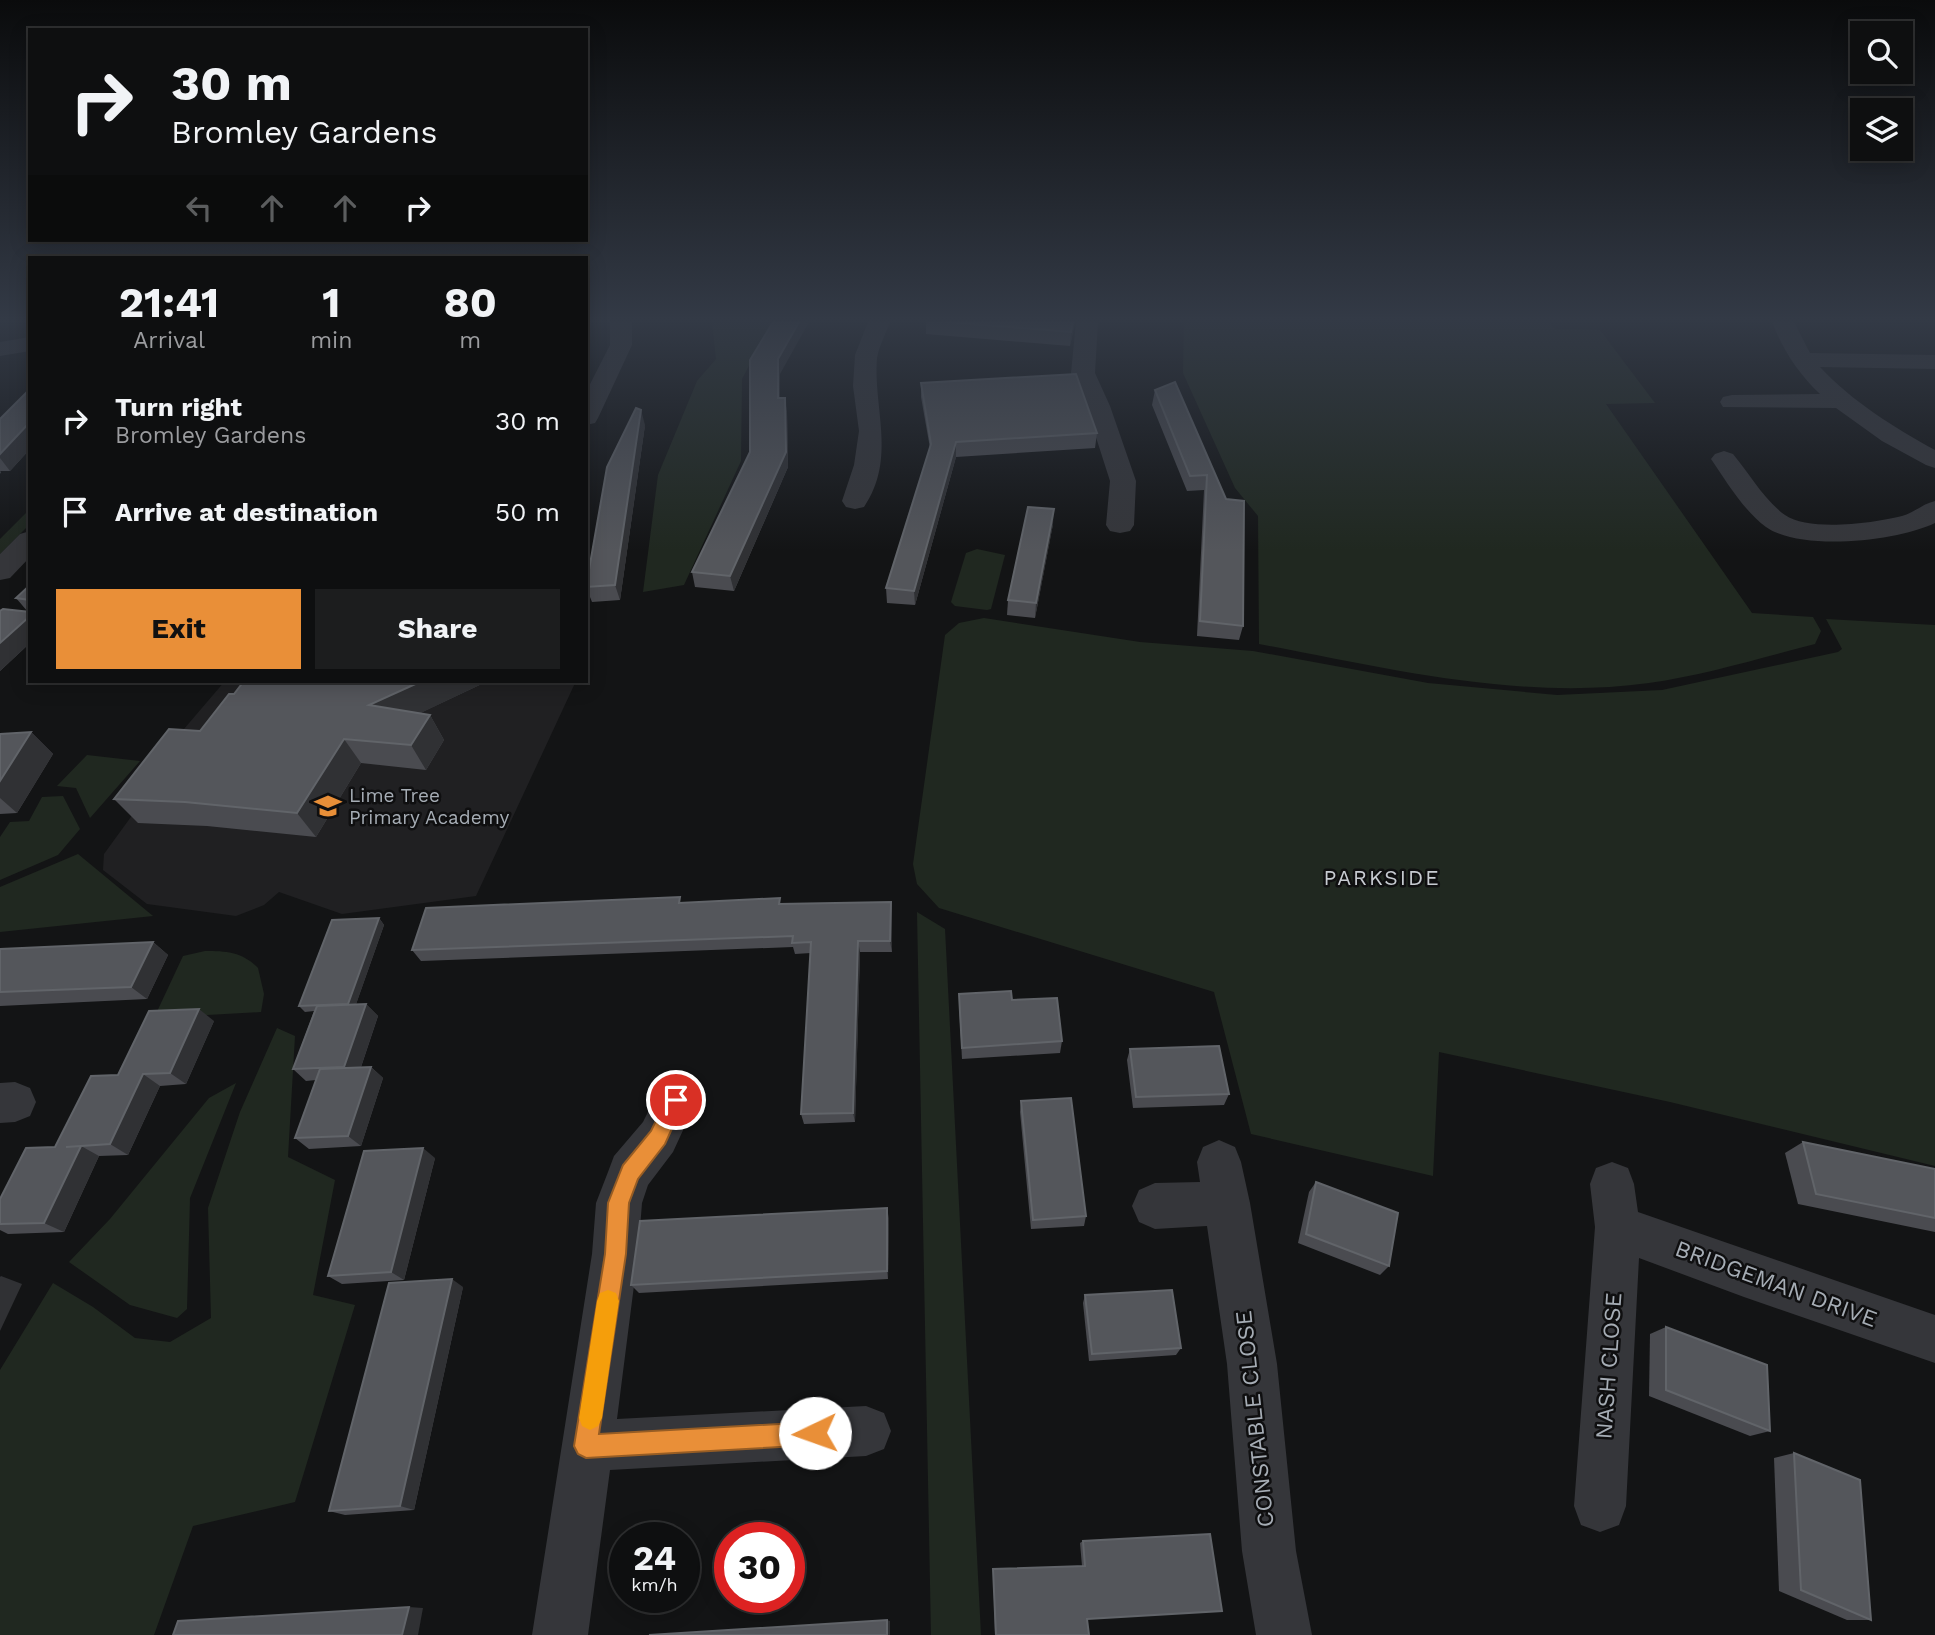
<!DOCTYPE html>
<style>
body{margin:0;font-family:"Work Sans",sans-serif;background:#1c1d1e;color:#f1f3f6;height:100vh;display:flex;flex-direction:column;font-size:26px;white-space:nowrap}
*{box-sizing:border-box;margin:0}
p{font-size:23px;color:#9b9c9f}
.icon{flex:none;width:38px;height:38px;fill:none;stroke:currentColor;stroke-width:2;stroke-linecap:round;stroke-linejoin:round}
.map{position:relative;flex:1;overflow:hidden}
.side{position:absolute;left:28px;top:256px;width:560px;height:427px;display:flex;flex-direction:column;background:#0e0f10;border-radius:0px;box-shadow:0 4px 18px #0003,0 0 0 2px #2e2f30}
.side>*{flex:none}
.guide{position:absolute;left:28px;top:28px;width:560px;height:214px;border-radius:0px;box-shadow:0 4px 18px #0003,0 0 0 2px #2e2f30;background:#0e0f10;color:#f1f3f6;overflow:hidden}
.fabs{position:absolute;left:1850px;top:21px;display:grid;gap:14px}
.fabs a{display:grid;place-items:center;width:63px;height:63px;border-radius:0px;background:#0e0f10;box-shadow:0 4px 18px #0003,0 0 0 2px #2e2f30;font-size:35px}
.speed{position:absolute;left:609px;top:1522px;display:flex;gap:14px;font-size:35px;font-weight:700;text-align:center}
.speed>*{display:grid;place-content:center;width:91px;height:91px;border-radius:50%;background:#0e0f10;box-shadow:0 4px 18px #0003,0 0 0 2px #2e2f30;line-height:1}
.speed small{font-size:18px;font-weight:400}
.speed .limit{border:10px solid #d22;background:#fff;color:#111}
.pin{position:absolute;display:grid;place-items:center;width:60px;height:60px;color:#fff;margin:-30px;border:4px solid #fff;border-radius:50%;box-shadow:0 2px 7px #0007}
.me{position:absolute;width:77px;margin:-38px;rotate:267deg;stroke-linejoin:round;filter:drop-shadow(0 0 5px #0008)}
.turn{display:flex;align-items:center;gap:24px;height:147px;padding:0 28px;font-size:32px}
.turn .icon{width:91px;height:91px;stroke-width:2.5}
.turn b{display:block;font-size:49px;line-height:60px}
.lanes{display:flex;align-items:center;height:66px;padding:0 28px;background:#0003;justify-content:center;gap:35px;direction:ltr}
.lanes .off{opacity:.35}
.eta{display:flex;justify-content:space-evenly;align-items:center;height:119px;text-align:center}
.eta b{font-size:42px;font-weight:700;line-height:49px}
.primary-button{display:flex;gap:14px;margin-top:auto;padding:14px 28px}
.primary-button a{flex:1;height:80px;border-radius:0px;background:#e98f38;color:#111;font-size:28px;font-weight:700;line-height:80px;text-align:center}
.primary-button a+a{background:#1c1d1e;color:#f1f3f6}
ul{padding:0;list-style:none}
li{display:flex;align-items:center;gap:21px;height:91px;padding:0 28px}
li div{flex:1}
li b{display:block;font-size:26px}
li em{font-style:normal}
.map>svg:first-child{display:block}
.built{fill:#202022}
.green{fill:#202820}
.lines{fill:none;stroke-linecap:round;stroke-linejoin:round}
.minor{fill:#35363a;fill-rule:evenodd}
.wall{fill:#4a4b50}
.shaded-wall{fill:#303134}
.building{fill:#54565b;stroke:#616469;stroke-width:2}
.route{fill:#e98f38;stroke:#975d24;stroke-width:2}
.slow{fill:#f59e0b}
.labels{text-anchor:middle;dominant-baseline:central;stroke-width:5;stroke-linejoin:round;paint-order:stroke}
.poi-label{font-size:19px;fill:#a6adb5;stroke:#0f0f10;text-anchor:start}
.neighbourhood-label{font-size:21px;letter-spacing:2px;fill:#c7cbd1;stroke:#0f0f10}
.near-street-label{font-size:23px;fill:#a6adb5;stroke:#0f0f10}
</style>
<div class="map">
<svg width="1935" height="1635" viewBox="0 0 1935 1635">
<rect width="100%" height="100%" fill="#131415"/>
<path class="built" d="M225,681H576L476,896L342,914L279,892L264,905L236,916L147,904L103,870L104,854L173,759L160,757Z"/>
<g class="green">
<path d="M712,322H772L742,379L741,461L684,585L643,592L658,475L697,381L716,359Z"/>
<path d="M1184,322H1550L1555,329L1600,330L1655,403L1606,404L1752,613L1813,617L1821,631L1815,644C1760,658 1705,675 1649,683C1518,701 1387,668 1259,644L1258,516L1235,488L1183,373Z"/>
<path d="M30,509V524L0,554V539Z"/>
<path d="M977,549L1005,555L991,609L987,610L955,606L951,602L966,553Z"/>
<path d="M984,618L1140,642L1253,651L1428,683L1557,695L1662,690L1838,652L1842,649L1826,619L1935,625V1166L1670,1102L1439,1052L1433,1176L1251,1134L1214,992L939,908L917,884L913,864L945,635L959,623Z"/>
<path d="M87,755L140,761L90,818L76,788L57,786Z"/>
<path d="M63,796L80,829L58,855L0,880V837L10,822L29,821L42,797Z"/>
<path d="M78,854L153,916L0,932V887Z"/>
<path d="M917,912L945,929L981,1635H931Z"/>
<path d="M205,951C227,951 242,952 258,968L264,994L261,1012L154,1018L183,956Z"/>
<path d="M277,1028L295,1036L288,1157L335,1180L313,1295L355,1305L295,1502L193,1526L154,1635H0V1370L53,1283L93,1307L135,1338L170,1342L211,1318L208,1208L240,1112Z"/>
<path d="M236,1083L190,1198L187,1309L177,1318L130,1305L69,1262L110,1219L209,1098Z"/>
</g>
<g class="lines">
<g class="minor">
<path d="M610,322H632V345L598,418L595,423L586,425V392L610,345Z"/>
<path d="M868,322H890C886,333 879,346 877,358C873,408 897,459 864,507L855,509L846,507L842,501L854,465L859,431L853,386L855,355Z"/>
<path d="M1076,322H1098L1095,373L1110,406L1136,481L1134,525L1130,531L1120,533L1110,531L1106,525L1110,481L1086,406L1071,373Z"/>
<path d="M1772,322H1794L1810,353L1935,355V369L1820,367C1853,402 1893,427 1935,450V468L1926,465L1882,441L1836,408L1723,407L1720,402L1723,397L1732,395L1820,394C1798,373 1783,350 1772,322Z"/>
<path d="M30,337V351L0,356V342Z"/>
<path d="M1724,451L1733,454C1749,473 1764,500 1785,515C1809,532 1874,523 1902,516C1914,513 1922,504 1935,501V523C1898,541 1801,552 1766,527C1744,511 1726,481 1711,459L1715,454Z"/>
<path d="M30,531V557L10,578L0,580V554L20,534Z"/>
<path d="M676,1080L691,1086L697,1100L673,1152L648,1185L642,1203L638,1254L617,1419L866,1406L884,1413L891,1431L884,1449L866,1456L610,1470L588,1635H532L592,1254L596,1203L608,1172L614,1156L643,1122L661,1086Z"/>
<path d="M15,1082L30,1088L36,1102L30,1116L15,1122L0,1123V1083Z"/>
<path d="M1219,1140L1235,1147L1241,1162L1250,1203L1277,1364L1296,1551L1312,1635H1256L1242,1551L1227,1364L1207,1226L1155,1229L1139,1222L1132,1206L1139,1190L1155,1183L1200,1182L1197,1162L1203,1147Z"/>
<path d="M1612,1162L1628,1168L1634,1184L1638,1212L1935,1315V1363L1744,1297L1639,1258L1626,1506L1619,1525L1600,1532L1581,1525L1574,1506L1595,1227L1590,1184L1596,1168Z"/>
</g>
</g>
<g class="wall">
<path d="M926,322H1075L1070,346L926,334Z"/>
<path d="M780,374V398L787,412L788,467L734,591L695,587L692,572L750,452Z"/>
<path d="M921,383L1097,433L1095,448L956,457L915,605L887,603L886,588L930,448L921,397Z"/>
<path d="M30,389V449L10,471H0L1,472L0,474V419Z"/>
<path d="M1155,390L1226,499L1243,626L1239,640L1197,636L1204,490L1187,491L1152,405Z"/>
<path d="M645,425L620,600L592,602L586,587Z"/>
<path d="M1053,524L1035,618L1007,615L1008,600Z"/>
<path d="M30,585V643L0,671V611L28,612L16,598Z"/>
<path d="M488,681L420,713L430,715L444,740L426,770L361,763L316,837L207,826L138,823L114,799L200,731L234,694Z"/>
<path d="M31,732L53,754L17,813L0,814V734Z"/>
<path d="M891,902L892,913V952H860L855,1122L804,1124L801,1114L811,953L795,954L793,947L421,961L412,950L682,903L782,904Z"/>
<path d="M379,918L384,925L356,1004H366L378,1016L361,1067H371L383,1078L361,1146L309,1149L295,1138L316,1080L306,1081L293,1069L314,1011L305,1012L299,1006Z"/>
<path d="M153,942L168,955L147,999L0,1006V949Z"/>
<path d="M1012,1000L1062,1041L1060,1053L962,1059L959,1006Z"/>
<path d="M214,1021L186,1084L160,1086L128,1155L99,1156L64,1232L8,1234L0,1230V1199L55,1147L118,1075Z"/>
<path d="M1130,1049L1229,1094L1224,1105L1133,1108L1127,1060Z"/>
<path d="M1021,1101L1086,1216L1084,1226L1031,1229L1020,1112Z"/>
<path d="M1803,1142L1935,1169V1232L1798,1204L1785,1153Z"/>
<path d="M435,1158L404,1280L342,1284L328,1276Z"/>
<path d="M1316,1182L1389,1266L1380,1275L1298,1243L1309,1192Z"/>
<path d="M889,1218L888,1279L639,1293L631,1285Z"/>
<path d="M463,1287L414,1510L345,1515L329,1511Z"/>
<path d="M1085,1295L1181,1348L1176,1355L1089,1361L1083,1303Z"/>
<path d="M1666,1327L1770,1431L1750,1436L1649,1396L1650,1334Z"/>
<path d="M1794,1453L1871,1620H1847L1779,1591L1774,1458Z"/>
<path d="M1210,1534L1087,1619L1089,1635H995L993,1569L1082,1566L1080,1543L1083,1541Z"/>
</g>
<g class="shaded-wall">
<path d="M799,322H809L780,374V412L778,398V359Z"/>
<path d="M1073,322H1075L1070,346L1071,332Z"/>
<path d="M785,398L787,412L788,467L734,591L730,576Z"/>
<path d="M641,410L645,425L620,600L615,585Z"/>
<path d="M30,422V449L10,471L0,458V454Z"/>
<path d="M956,442V457L915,605L914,591Z"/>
<path d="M1054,509L1053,524L1035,618L1036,603Z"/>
<path d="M30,616V643L0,671V643Z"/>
<path d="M422,681H488L385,730L369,705Z"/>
<path d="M430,715L444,740L426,770L411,745Z"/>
<path d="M31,732L53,754L17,813L0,798V781Z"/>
<path d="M344,739L361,763L316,837L297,813Z"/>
<path d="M891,902L892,913V952L890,941Z"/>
<path d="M379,918L384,925L354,1010L348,1004Z"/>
<path d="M858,941L860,952L855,1122L853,1113Z"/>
<path d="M153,942L168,955L147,999L131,987Z"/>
<path d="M366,1004L378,1016L357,1079L344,1067Z"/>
<path d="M199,1009L214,1021L186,1084L170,1073Z"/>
<path d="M371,1067L383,1078L361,1146L348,1136Z"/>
<path d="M143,1074L160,1086L128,1155L110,1144Z"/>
<path d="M81,1146L99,1156L64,1232L44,1223Z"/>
<path d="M423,1148L435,1158L404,1280L391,1272Z"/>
<path d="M887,1208L889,1218L888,1279L887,1271Z"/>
<path d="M1,1276L22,1284L0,1331V1277Z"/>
<path d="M452,1279L463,1287L414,1510L400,1506Z"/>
<path d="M409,1607L423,1608L418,1635H402Z"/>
<path d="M887,1620L890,1621V1635H887Z"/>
</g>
<g class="building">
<path d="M773,322H799L778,359V398H785L786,452L730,576L692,572L750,452V360Z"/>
<path d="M946,322H1073L1071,332Z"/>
<path d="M1076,374L1097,433L956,442L914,591L886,588L931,444L921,383Z"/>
<path d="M1175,382L1226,499L1244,501L1243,626L1200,621L1207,475L1190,476L1155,390Z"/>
<path d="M30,389V422L0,454V419Z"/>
<path d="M636,408L641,410L615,585L586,587L607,467Z"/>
<path d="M1028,507L1054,509L1036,603L1008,600Z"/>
<path d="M30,585V600L16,598Z"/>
<path d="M3,609L30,612V616L0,643V611Z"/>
<path d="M244,681H422L369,705L430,715L411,745L344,739L297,813L185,802L114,799L169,729L200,731L229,694H234Z"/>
<path d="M31,732L0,781V734Z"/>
<path d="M680,897L679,903L780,898L779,904L891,902L890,941H858L853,1113L801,1114L811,942L792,943L793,936L412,950L426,908Z"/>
<path d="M379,918L348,1004L299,1006L332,920Z"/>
<path d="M153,942L131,987L0,992V949Z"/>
<path d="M1011,991L1012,1000L1057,998L1062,1041L962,1048L959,994Z"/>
<path d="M366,1004L344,1067L293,1069L317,1006Z"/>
<path d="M199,1009L170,1073L143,1074L110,1144L66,1147L81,1146L44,1223L0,1224V1199L26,1148L55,1147L91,1076L118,1075L149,1011Z"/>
<path d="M1219,1046L1229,1094L1136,1097L1130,1049Z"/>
<path d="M371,1067L348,1136L295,1138L320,1069Z"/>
<path d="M1071,1098L1086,1216L1033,1220L1021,1101Z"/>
<path d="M1803,1142L1935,1169V1218L1816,1194Z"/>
<path d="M423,1148L391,1272L328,1276L364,1151Z"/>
<path d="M1316,1182L1398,1213L1389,1266L1306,1234Z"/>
<path d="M887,1208V1271L631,1285L640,1221Z"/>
<path d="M452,1279L400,1506L329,1511L389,1283Z"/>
<path d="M1172,1290L1181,1348L1092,1354L1085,1295Z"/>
<path d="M1666,1327L1767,1365L1770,1431L1666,1390Z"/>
<path d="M1794,1453L1860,1480L1871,1620L1801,1590Z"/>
<path d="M1210,1534L1222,1611L1087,1619L1089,1635H996L993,1569L1085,1566L1083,1541Z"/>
<path d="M409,1607L402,1635H173L178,1621Z"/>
<path d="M887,1620V1635H649Z"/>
</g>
<linearGradient id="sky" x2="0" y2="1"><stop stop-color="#0a0b0c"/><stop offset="0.58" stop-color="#333a46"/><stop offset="1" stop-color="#333a46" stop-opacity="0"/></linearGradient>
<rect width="1935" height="551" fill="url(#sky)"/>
<path class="route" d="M676,1091L682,1094L685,1100L665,1144L638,1179L629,1203L626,1254L599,1434L815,1422L823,1425L827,1433L823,1442L815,1445L586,1458L578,1454L574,1446L605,1254L608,1203L623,1165L651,1131L669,1094Z"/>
<path class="slow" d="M608,1290L616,1293L619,1301L602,1418L598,1426L590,1430L582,1426L579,1418L597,1301L600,1293Z"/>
<defs>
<symbol id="school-bare" viewBox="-9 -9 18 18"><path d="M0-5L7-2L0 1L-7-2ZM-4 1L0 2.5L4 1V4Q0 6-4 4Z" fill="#e98f38" stroke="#0f0f10" stroke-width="2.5" paint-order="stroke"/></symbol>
</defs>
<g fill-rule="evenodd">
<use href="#school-bare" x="309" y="787" width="38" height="38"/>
</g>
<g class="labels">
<g class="poi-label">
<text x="349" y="795">Lime Tree<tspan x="349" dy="22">Primary Academy</tspan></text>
</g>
<g class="neighbourhood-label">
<text x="1382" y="877">PARKSIDE</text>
</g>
<g class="near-street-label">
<text transform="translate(1776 1284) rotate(20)">BRIDGEMAN DRIVE</text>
<text transform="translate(1609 1366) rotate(-86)">NASH CLOSE</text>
<text transform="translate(1255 1419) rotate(-96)">CONSTABLE CLOSE</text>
</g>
</g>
</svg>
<div class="fabs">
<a><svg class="icon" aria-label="search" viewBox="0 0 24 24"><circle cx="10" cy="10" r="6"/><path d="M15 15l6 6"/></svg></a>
<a><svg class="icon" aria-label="layers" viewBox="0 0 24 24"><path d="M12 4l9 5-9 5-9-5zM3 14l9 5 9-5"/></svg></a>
</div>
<div class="speed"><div>24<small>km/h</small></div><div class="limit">30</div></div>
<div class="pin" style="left:676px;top:1100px;background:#d93025"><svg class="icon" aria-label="arrive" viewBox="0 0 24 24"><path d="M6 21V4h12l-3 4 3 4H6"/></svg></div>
<svg class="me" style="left:815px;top:1433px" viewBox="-20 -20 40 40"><circle r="19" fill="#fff"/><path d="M0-13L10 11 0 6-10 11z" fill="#e98f38"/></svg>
<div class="guide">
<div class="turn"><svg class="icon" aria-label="right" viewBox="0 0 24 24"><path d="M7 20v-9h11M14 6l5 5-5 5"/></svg><div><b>30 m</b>Bromley Gardens</div></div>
<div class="lanes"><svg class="icon off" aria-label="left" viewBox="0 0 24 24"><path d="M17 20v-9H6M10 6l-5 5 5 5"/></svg><svg class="icon off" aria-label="ahead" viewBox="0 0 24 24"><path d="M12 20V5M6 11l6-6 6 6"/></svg><svg class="icon off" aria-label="ahead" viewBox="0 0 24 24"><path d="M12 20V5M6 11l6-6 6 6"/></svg><svg class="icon" aria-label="right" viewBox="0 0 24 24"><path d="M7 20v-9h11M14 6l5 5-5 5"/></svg></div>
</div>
<section class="side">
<div class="eta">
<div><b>21:41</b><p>Arrival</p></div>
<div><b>1</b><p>min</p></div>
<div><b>80</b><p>m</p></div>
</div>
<ul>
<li><svg class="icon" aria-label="right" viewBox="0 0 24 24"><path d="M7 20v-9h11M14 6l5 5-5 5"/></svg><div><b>Turn right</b><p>Bromley Gardens</p></div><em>30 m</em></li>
<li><svg class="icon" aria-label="arrive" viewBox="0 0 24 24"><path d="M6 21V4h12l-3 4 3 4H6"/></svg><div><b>Arrive at destination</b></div><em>50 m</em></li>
</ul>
<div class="primary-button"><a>Exit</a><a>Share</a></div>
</section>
</div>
